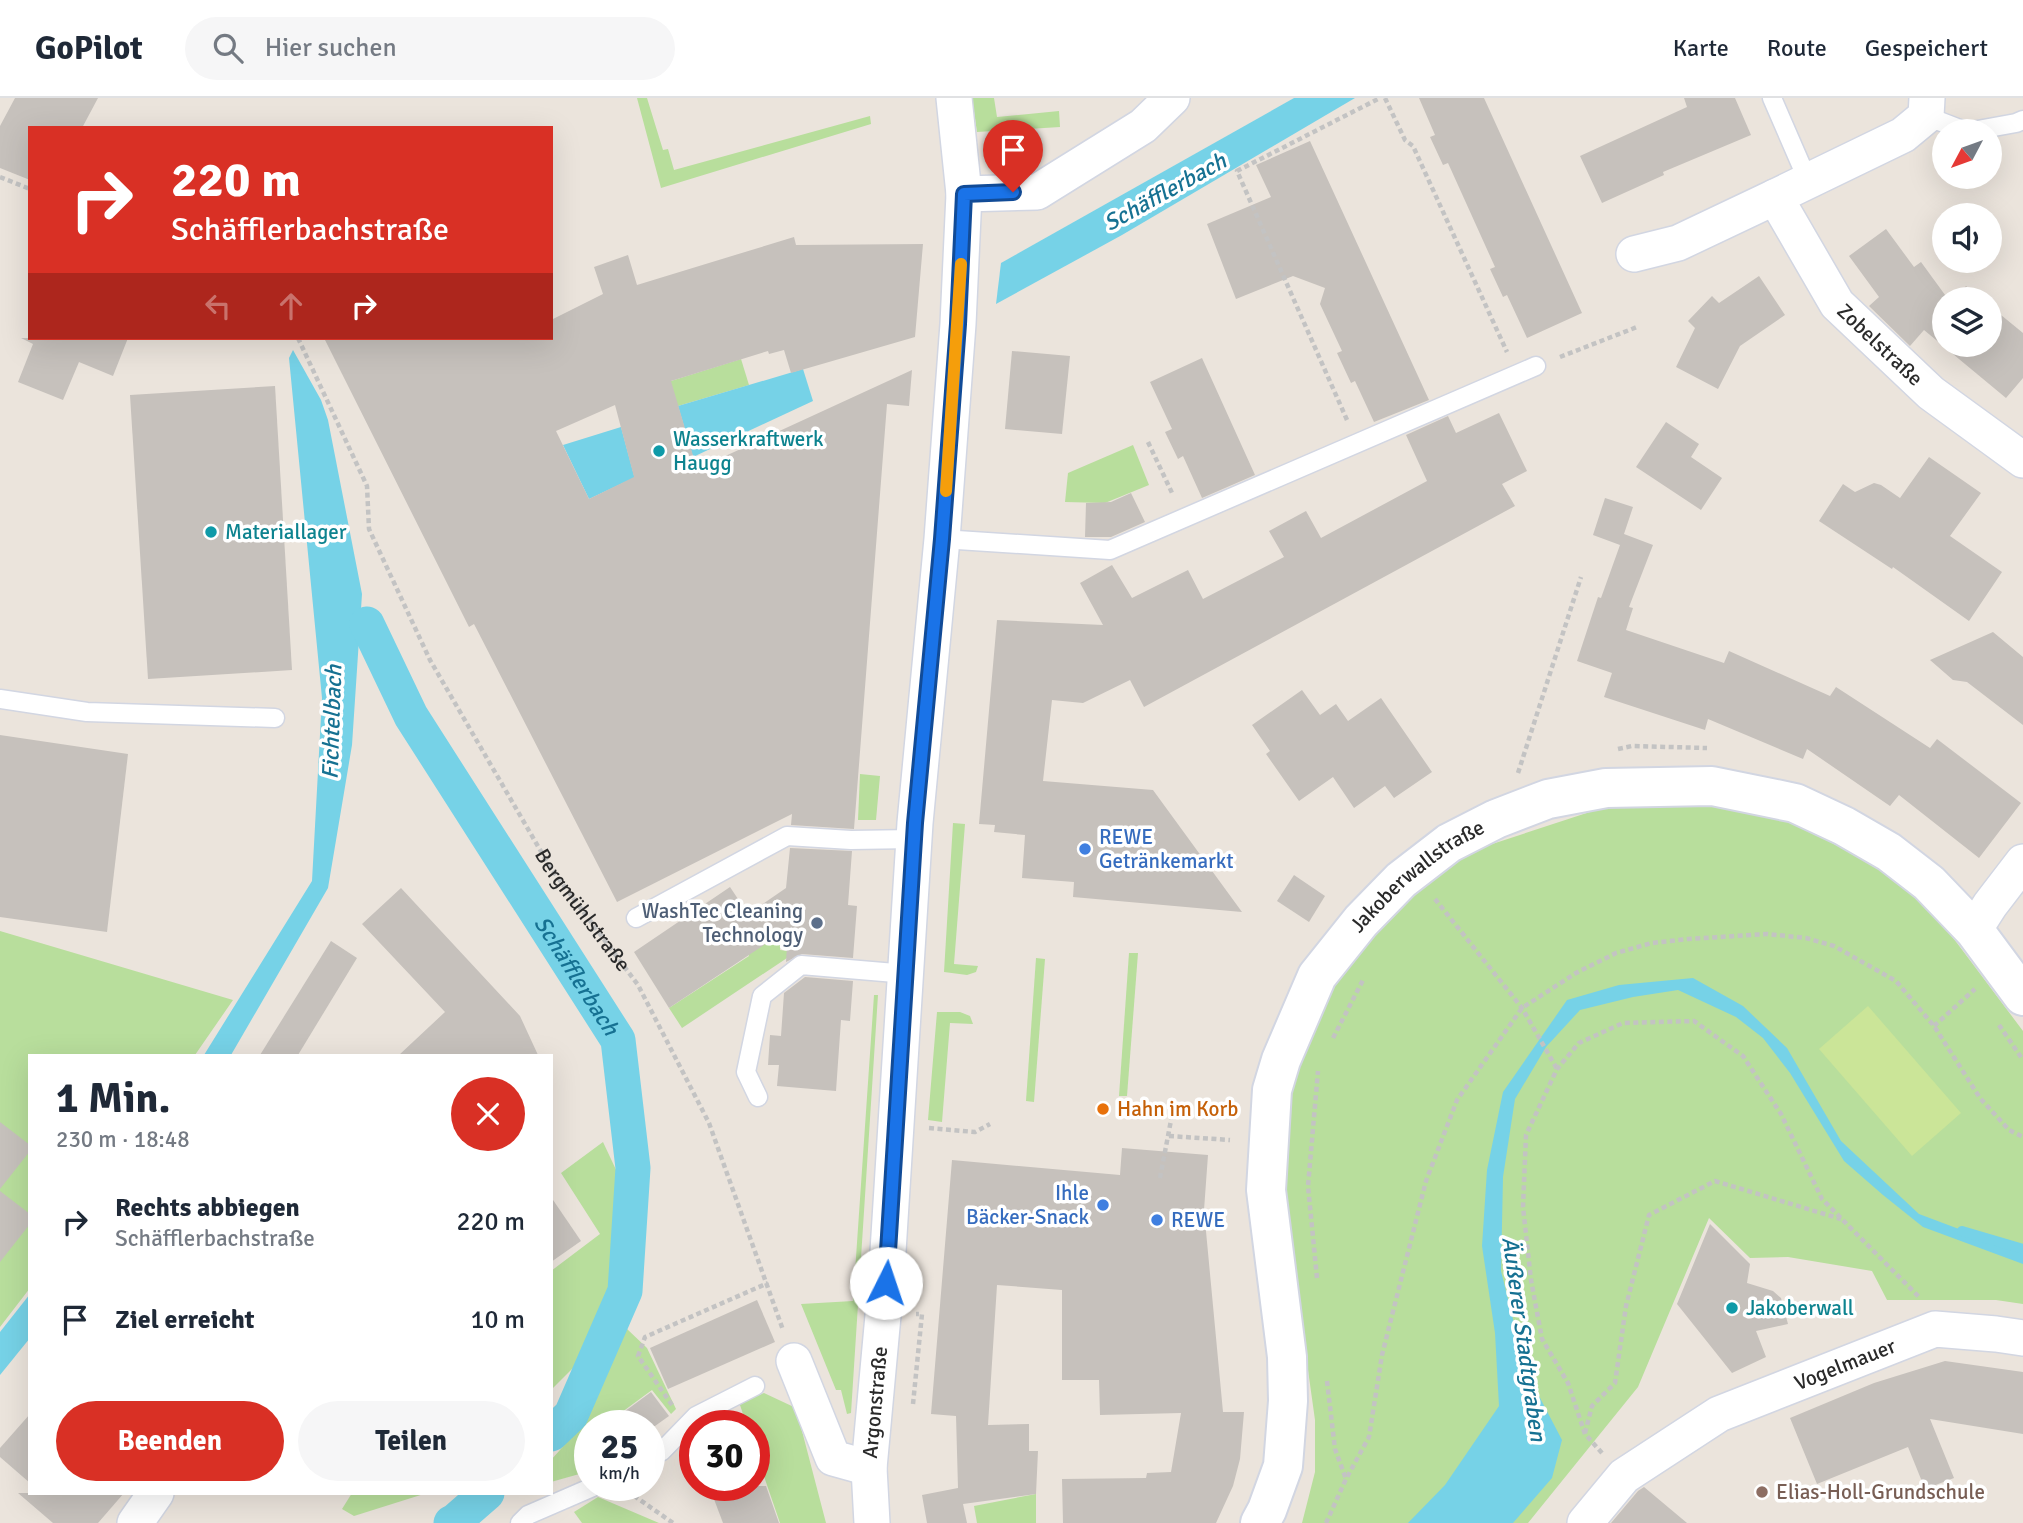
<!DOCTYPE html>
<html lang="de">
<meta charset="utf-8">
<style>
body{margin:0;font-family:Signika,sans-serif;background:#f6f6f7;color:#1f2937;height:100vh;display:flex;flex-direction:column;font-size:26px;white-space:nowrap}
*{box-sizing:border-box;margin:0}
p{font-size:23px;color:#747a83}
.icon{flex:none;width:38px;height:38px;fill:none;stroke:currentColor;stroke-width:2;stroke-linecap:round;stroke-linejoin:round}
.map{position:relative;flex:1;overflow:hidden}
.drawer{position:absolute;left:28px;top:956px;width:525px;height:441px;display:flex;flex-direction:column;background:#fff;border-radius:0px;box-shadow:0 7px 28px #0002}
.drawer>*{flex:none}
.banner{position:absolute;left:28px;top:28px;width:525px;height:214px;border-radius:0px;box-shadow:0 7px 28px #0002;background:#d93025;color:#fff;overflow:hidden}
.needle{width:46px;rotate:229deg}
.buttons{position:absolute;left:1932px;top:21px;display:grid;gap:14px}
.buttons a{display:grid;place-items:center;width:70px;height:70px;border-radius:50%;background:#fff;box-shadow:0 7px 28px #0002;font-size:35px}
.speed{position:absolute;left:574px;top:1312px;display:flex;gap:14px;font-size:35px;font-weight:700;text-align:center}
.speed>*{display:grid;place-content:center;width:91px;height:91px;border-radius:50%;background:#fff;box-shadow:0 7px 28px #0002;line-height:1}
.speed small{font-size:18px;font-weight:400}
.speed .limit{border:10px solid #d22;background:#fff;color:#111}
.pin{position:absolute;display:grid;place-items:center;width:60px;height:60px;color:#fff;margin:-72px -30px;border-radius:50% 50% 50% 0;rotate:-45deg;box-shadow:0 0 7px #0007}
.pin .icon{rotate:45deg}
.me{position:absolute;width:77px;margin:-38px;rotate:4deg;stroke-linejoin:round;filter:drop-shadow(0 0 5px #0008)}
.turn{display:flex;align-items:center;gap:24px;height:147px;padding:0 28px;font-size:32px}
.turn .icon{width:91px;height:91px;stroke-width:2.5}
.turn b{display:block;font-size:49px;line-height:60px}
.lanes{display:flex;align-items:center;height:66px;padding:0 28px;background:#0003;justify-content:center;gap:35px;direction:ltr}
.lanes .off{opacity:.35}
.round{display:grid;place-items:center;flex:none;width:74px;height:74px;border-radius:37px;background:#f6f6f7}
.overview{display:flex;align-items:center;justify-content:space-between;height:119px;padding:0 28px}
h1{font-size:42px;font-weight:800;line-height:52px}
.primary-button{display:flex;gap:14px;margin-top:auto;padding:14px 28px}
.primary-button a{flex:1;height:80px;border-radius:42px;background:#d93025;color:#fff;font-size:28px;font-weight:800;line-height:80px;text-align:center}
.primary-button a+a{background:#f6f6f7;color:#1f2937}
ul{padding:0;list-style:none}
li{display:flex;align-items:center;gap:21px;height:98px;padding:0 28px}
li div{flex:1}
li b{display:block;font-size:26px}
li em{font-style:normal}
header{display:flex;align-items:center;gap:42px;box-sizing:border-box;height:98px;padding:0 35px;background:#fff;border-bottom:2px solid #e0e1e3}
header strong{font-size:33px}
nav{display:flex;gap:38px;margin-inline-start:auto;font-size:24px}
.search{width:490px;height:63px;background:#f6f6f7;display:flex;align-items:center;gap:18px;box-sizing:border-box;padding:0 24px;border-radius:38px;color:#747a83;font-size:26px}
.map>svg:first-child{display:block}
.green{fill:#b8de9c}
.pitch{fill:#cbe598}
.water{fill:#76d2e7}
.lines{fill:none;stroke-linecap:round;stroke-linejoin:round}
.stream{stroke:#76d2e7;stroke-width:10}
.canal{stroke:#76d2e7;stroke-width:35}
.building{fill:#c6c1bc;fill-rule:evenodd}
.lane-casing{stroke:#d2d6e2;stroke-width:21}
.street-casing{stroke:#d2d6e2;stroke-width:38}
.secondary-casing{stroke:#d2d6e2;stroke-width:42}
.path{stroke:#c3c3c3;stroke-width:4.5;stroke-dasharray:5 3.5;stroke-linecap:butt}
.lane{stroke:#fff;stroke-width:18}
.street{stroke:#fff;stroke-width:35}
.secondary{stroke:#fff;stroke-width:38}
.route-casing{stroke:#114b97;stroke-width:18}
.route{stroke:#1a73e8;stroke-width:12}
.slow{stroke:#f59e0b;stroke-width:12}
.culture-dot{fill:#0f9aa8;stroke:#fff;stroke-width:2.5}
.shop-dot{fill:#3f7fe0;stroke:#fff;stroke-width:2.5}
.service-dot{fill:#5c6f8a;stroke:#fff;stroke-width:2.5}
.food-dot{fill:#e8710a;stroke:#fff;stroke-width:2.5}
.education-dot{fill:#8d6e63;stroke:#fff;stroke-width:2.5}
.labels{text-anchor:middle;dominant-baseline:central;stroke-width:7;stroke-linejoin:round;paint-order:stroke}
.street-label{font-size:21px;fill:#2a2a2a;stroke:#fff}
.culture-label{font-size:21px;fill:#0d838f;stroke:#fff;text-anchor:start}
.shop-label{font-size:21px;fill:#366cbe;stroke:#fff;text-anchor:start}
.service-label{font-size:21px;fill:#4e5e75;stroke:#fff;text-anchor:end}
.food-label{font-size:21px;fill:#c56008;stroke:#fff;text-anchor:start}
.education-label{font-size:21px;fill:#785e54;stroke:#fff;text-anchor:start}
.water-label{font-size:23px;font-style:italic;fill:#167192;stroke:#fff}
</style>
<header>
<strong>GoPilot</strong>
<div class="search"><svg class="icon" aria-label="search" viewBox="0 0 24 24"><circle cx="10" cy="10" r="6"/><path d="M15 15l6 6"/></svg>Hier suchen</div>
<nav><a>Karte</a><a>Route</a><a>Gespeichert</a></nav>
</header>
<div class="map">
<svg width="2023" height="1425" viewBox="0 0 2023 1425">
<rect width="100%" height="100%" fill="#ebe4dc"/>
<g class="green">
<path d="M637,0H647L663,52L668,51L674,72L870,18L871,26L661,90Z"/>
<path d="M972,0H994L997,19L1059,13L1060,29L977,34Z"/>
<path d="M741,261L749,287L678,308L639,293Z"/>
<path d="M1133,347L1149,387L1105,405L1065,404L1068,375Z"/>
<path d="M860,676L880,678L876,722H858Z"/>
<path d="M1711,707L1792,725L1876,767L1936,817L2023,933V1206L1996,1202H1887L1872,1173L1788,1159L1750,1160L1709,1120L1638,1289L1528,1425H1302L1315,1374V1322L1283,1093L1285,996L1333,881L1378,824L1426,785L1477,751L1605,709Z"/>
<path d="M953,725L965,726L954,866L978,868L976,874L967,877L944,874Z"/>
<path d="M782,830L780,852L796,854L682,930L669,910L749,858L747,853Z"/>
<path d="M0,833L233,902L195,957H30V1190L0,1229Z"/>
<path d="M1129,855H1138L1127,998H1119Z"/>
<path d="M1036,860L1045,861L1034,1004L1026,1003Z"/>
<path d="M874,897H878L851,1315L847,1316L841,1292H836L801,1206L853,1203Z"/>
<path d="M937,914H960L970,918L973,926L950,925L942,1024L928,1022Z"/>
<path d="M603,1044L618,1076L616,1187L583,1260L551,1292V1173L600,1136L561,1075Z"/>
<path d="M627,1231L647,1250L676,1311L671,1316L652,1292L603,1328H590V1338L576,1349L590,1369V1373L551,1384V1362L576,1334Z"/>
<path d="M764,1295L796,1310L826,1425H780L754,1349V1328H747L739,1304Z"/>
<path d="M352,1395H427L354,1418L342,1411Z"/>
<path d="M1036,1396V1425H977L974,1408Z"/>
<path d="M598,1399L659,1425H582L574,1414Z"/>
</g>
<path class="pitch" d="M1868,908L1961,1015L1912,1058L1819,951Z"/>
<g class="water">
<path d="M1294,0H1355L1122,137L996,206L1001,165Z"/>
<path d="M293,252L321,302L328,322L362,496L352,647L328,790L231,957H204L312,783L322,600L289,260Z"/>
<path d="M803,271L813,303L693,359L678,308Z"/>
<path d="M621,329L635,381L623,385L589,401L563,347Z"/>
<path d="M1693,880L1743,908L1787,950L1841,1043L1919,1116L2012,1151L2023,1152V1166L1923,1129L1883,1097L1844,1063L1790,975L1763,940L1736,919L1678,892L1633,899L1580,912L1546,949L1515,1001L1503,1079L1501,1173L1526,1273L1562,1342L1552,1380L1513,1425H1408L1445,1387L1499,1308L1495,1235L1482,1148L1487,1072L1503,994L1567,902L1619,887Z"/>
<path d="M30,1196V1240L0,1277V1234Z"/>
</g>
<g class="lines">
<path class="stream" d="M1962,1133L2023,1151"/>
<g class="canal">
<path id="s1" d="M367,526L411,618L618,942L633,1070L625,1193L571,1317L551,1336"/>
<path d="M451,1425L455,1423L487,1395"/>
</g>
</g>
<g class="building">
<path d="M15,0H98L82,30H30V82L0,70V28Z"/>
<path d="M1419,0H1484L1582,215L1527,240L1507,197L1503,199L1490,171L1495,169L1448,65L1443,67L1430,39L1435,37Z"/>
<path d="M1684,0H1735L1751,37L1663,74L1664,77L1602,105L1580,58L1687,9Z"/>
<path d="M1310,43L1429,302L1374,324L1355,283L1351,285L1337,255L1342,253L1320,206L1325,190L1293,178L1236,201L1207,126L1271,99L1256,67Z"/>
<path d="M1886,131L1914,169L1921,164L1948,201H1944V247H1990V208L2023,235V280L2006,300L1924,232L1910,248L1869,208L1879,199L1849,158Z"/>
<path d="M794,139L796,147L923,146L915,239L791,275L784,252L769,256L768,253L671,283L697,371L912,272L909,308L887,306L854,731L791,727L792,716L617,804L474,526L469,529L324,240H551V222L603,196L594,169L628,157L637,187ZM615,307L634,379L589,401L556,333Z"/>
<path d="M1759,178L1785,217L1740,248L1718,291L1676,269L1695,230L1688,223L1712,198L1719,205Z"/>
<path d="M1966,188L1981,201H1955Z"/>
<path d="M21,240H128L113,278L79,264L63,302L18,284L33,246Z"/>
<path d="M1012,253L1070,258L1062,336L1005,331Z"/>
<path d="M1202,260L1255,377L1202,400L1183,358L1178,361L1165,334L1172,331L1150,284Z"/>
<path d="M275,288L292,572L148,581L130,297Z"/>
<path d="M1499,315L1527,373L1502,386L1515,408L1144,609L1130,582L1083,605L1052,602L1043,683L1153,692L1242,814L1073,799L1074,784L1022,780L1025,737L994,734L995,727L979,726L997,522L1103,527L1080,485L1112,467L1132,500L1188,472L1203,501L1284,459L1269,433L1306,413L1321,440L1427,383L1406,337L1448,318L1456,335Z"/>
<path d="M1666,324L1699,346L1691,359L1722,380L1701,412L1636,369Z"/>
<path d="M1929,359L1981,395L1950,438L2002,474L1969,523L1893,469L1892,471L1819,423L1843,386L1855,394L1874,385L1881,387L1900,400Z"/>
<path d="M1131,395L1145,424L1111,439H1085L1086,405L1111,404Z"/>
<path d="M1605,400L1633,409L1624,436L1653,447L1629,509L1633,510L1626,532L1724,565L1729,553L1830,598L1836,589L1930,650L1937,641L2021,705L1979,760L1899,697L1890,708L1807,651L1803,661L1708,621L1705,632L1604,599L1612,575L1577,563L1598,499L1601,500L1620,447L1593,437Z"/>
<path d="M1993,534L2023,559V627L1967,584L1953,582L1930,562Z"/>
<path d="M1302,592L1320,617L1336,606L1348,623L1381,600L1432,674L1394,700L1385,688L1354,710L1333,679L1299,703L1266,656L1270,653L1252,627Z"/>
<path d="M0,637L128,656L107,834L0,819Z"/>
<path d="M790,750L852,753L848,807L857,808L853,860L802,856L786,864L788,831L669,910L634,854L730,789L748,816L786,790Z"/>
<path d="M1294,777L1325,798L1309,824L1277,803Z"/>
<path d="M401,790L520,918L538,957H399L445,914L362,826Z"/>
<path d="M331,843L357,860L298,957H260Z"/>
<path d="M805,879L853,883L850,923L841,922L836,993L777,988L779,967H768L770,937L781,938L784,895Z"/>
<path d="M0,1024L30,1047V1053L0,1091Z"/>
<path d="M1122,1050L1208,1057L1204,1112L1223,1314H1244L1240,1361L1233,1388L1216,1425H1063L1062,1381L1146,1380L1147,1375L1171,1374L1181,1315L1100,1317L1099,1282H1062V1192L997,1187L988,1327L1029,1326V1353H1038L1036,1396L963,1406L967,1425H927L922,1397L958,1390L956,1318L931,1316L952,1062L1120,1077Z"/>
<path d="M0,1093L30,1116V1126L0,1164Z"/>
<path d="M551,1099L581,1143L551,1164Z"/>
<path d="M1710,1126L1750,1166L1747,1185L1773,1193L1781,1200L1788,1226L1756,1233L1766,1259L1732,1275L1677,1206Z"/>
<path d="M757,1202L775,1244L668,1291L650,1250Z"/>
<path d="M1945,1263L2023,1274V1336L1930,1321L1954,1380L1925,1391L1908,1349L1817,1386L1790,1320L1874,1285Z"/>
<path d="M651,1294L669,1318L655,1328H605Z"/>
<path d="M30,1316V1385L0,1359V1350Z"/>
<path d="M709,1388H766L779,1425H723Z"/>
<path d="M1644,1389L1687,1425H1611L1638,1393Z"/>
<path d="M18,1395H124L98,1425H53Z"/>
</g>
<g class="lines">
<defs>
<g id="lane">
<path d="M1772,0L1808,83"/>
<path d="M1926,18L1965,33"/>
<path d="M1972,33L2016,25L2023,22"/>
<path d="M942,441L1110,452L1536,268"/>
<path d="M0,601L87,614L275,620"/>
<path d="M636,820L787,738L851,742L914,741"/>
<path d="M758,999L746,974L762,898L801,867L907,876"/>
<path d="M649,1360L662,1353L696,1318L755,1288"/>
<path d="M520,1425L528,1417L595,1388"/>
</g>
<g id="street">
<path id="s3" d="M1927,0L1926,18L1903,37L1775,99L1837,206L1931,295L2023,362"/>
<path d="M964,96L1037,94L1143,28L1172,0"/>
<path d="M1634,156L1678,145L1775,99"/>
<path d="M1974,832L1990,807L2023,764"/>
<path d="M794,1263L833,1360L869,1370"/>
<path d="M135,1425L156,1395"/>
<path id="s4" d="M872,1425L869,1370L886,1185L915,725L942,441L958,226L964,96L954,0"/>
<path id="s5" d="M1585,1425L1624,1378L1719,1316L1935,1231L1996,1236L2023,1240"/>
</g>
<g id="secondary">
<path id="s6" d="M1260,1425L1267,1412L1283,1368L1288,1303L1287,1259L1266,1092L1272,992L1281,962L1317,878L1361,823L1401,782L1449,745L1496,721L1548,701L1606,690L1712,688L1795,705L1844,728L1889,754L1929,785L1974,832L2023,898"/>
</g>
</defs>
<use href="#lane" class="lane-casing"/>
<use href="#street" class="street-casing"/>
<use href="#secondary" class="secondary-casing"/>
<g class="path">
<path d="M1385,0L1405,42L1413,48L1507,254"/>
<path d="M0,79L30,91"/>
<path id="s2" d="M298,240L367,388L369,431L430,562L550,769L638,887L709,1025L783,1232"/>
<path d="M1560,259L1637,229"/>
<path d="M1347,322L1237,73L1380,0"/>
<path d="M1148,344L1173,397"/>
<path d="M1618,651L1632,648L1707,650"/>
<path d="M1518,675L1581,479"/>
<path d="M1435,801L1522,910L1557,971"/>
<path d="M1999,927L2023,962"/>
<path d="M1934,928L1975,891"/>
<path d="M1333,940L1363,882"/>
<path d="M929,1030L975,1034L990,1026"/>
<path d="M1169,1038L1230,1042"/>
<path d="M1160,1080L1172,1017"/>
<path d="M1317,1180L1308,1088L1318,973"/>
<path d="M1327,1283L1335,1351L1346,1381"/>
<path d="M913,1306L922,1216H916"/>
<path d="M672,1307L638,1258L645,1239L768,1185"/>
<path d="M1585,1335L1592,1308L1615,1285L1626,1208L1649,1117L1715,1083L1841,1121"/>
<path d="M1602,1355L1585,1336L1568,1285L1542,1241L1531,1182L1523,1109L1526,1037L1557,971L1579,945L1623,925L1694,923L1743,958L1781,1016L1822,1101L1920,1200"/>
<path d="M620,1388L673,1425"/>
<path d="M1326,1425L1346,1381L1369,1339L1382,1257L1426,1083L1457,1002L1522,910L1576,875L1616,855L1652,845L1688,841L1767,836L1806,840L1834,848L1896,883L1934,928L1980,1000L2009,1032L2023,1039"/>
</g>
<use href="#lane" class="lane"/>
<use href="#street" class="street"/>
<use href="#secondary" class="secondary"/>
</g>
<g class="lines">
<defs>
<path id="route" d="M886,1185L915,725L942,441L958,226L964,96L1013,94"/>
</defs>
<use href="#route" class="route-casing"/>
<use href="#route" class="route"/>
<path class="slow" d="M946,393L961,166"/>
</g>
<g class="culture-dot">
<circle cx="659" cy="353" r="7"/>
<circle cx="211" cy="434" r="7"/>
<circle cx="1732" cy="1210" r="7"/>
</g>
<g class="shop-dot">
<circle cx="1085" cy="751" r="7"/>
<circle cx="1103" cy="1107" r="7"/>
<circle cx="1157" cy="1122" r="7"/>
</g>
<circle class="service-dot" cx="817" cy="825" r="7"/>
<circle class="food-dot" cx="1103" cy="1011" r="7"/>
<circle class="education-dot" cx="1762" cy="1394" r="7"/>
<g class="labels">
<g class="street-label">
<text stroke="none"><textPath href="#s3" startOffset="373">Zobelstraße</textPath></text>
<text stroke="none"><textPath href="#s6" startOffset="705">Jakoberwallstraße</textPath></text>
<text stroke="none"><textPath href="#s2" startOffset="644">Bergmühlstraße</textPath></text>
<text stroke="none"><textPath href="#s5" startOffset="310">Vogelmauer</textPath></text>
<text stroke="none"><textPath href="#s4" startOffset="121">Argonstraße</textPath></text>
</g>
<g class="culture-label">
<text x="673" y="341">Wasserkraftwerk<tspan x="673" dy="24">Haugg</tspan></text>
<text x="225" y="434">Materiallager</text>
<text x="1746" y="1210">Jakoberwall</text>
</g>
<g class="shop-label">
<text x="1099" y="739">REWE<tspan x="1099" dy="24">Getränkemarkt</tspan></text>
<text x="1089" y="1095" text-anchor="end">Ihle<tspan x="1089" dy="24">Bäcker-Snack</tspan></text>
<text x="1171" y="1122">REWE</text>
</g>
<g class="service-label">
<text x="803" y="813">WashTec Cleaning<tspan x="803" dy="24">Technology</tspan></text>
</g>
<g class="food-label">
<text x="1117" y="1011">Hahn im Korb</text>
</g>
<g class="education-label">
<text x="1776" y="1394">Elias-Holl-Grundschule</text>
</g>
<g class="water-label">
<text transform="translate(1165 94) rotate(-29)">Schäfflerbach</text>
<text transform="translate(332 624) rotate(-88)">Fichtelbach</text>
<text stroke="none"><textPath href="#s1" startOffset="410">Schäfflerbach</textPath></text>
<text transform="translate(1524 1241) rotate(82)">Äußerer Stadtgraben</text>
</g>
</g>
</svg>
<div class="buttons">
<a><svg class="needle" viewBox="-14 -14 28 28"><path d="M0-13l5 13h-10z" fill="#e53935"/><path d="M0 13l5-13h-10z" fill="#747a83"/></svg></a>
<a><svg class="icon" aria-label="sound" viewBox="0 0 24 24"><path d="M4 9h4l5-4v14l-5-4H4zM17 9q2 3 0 6"/></svg></a>
<a><svg class="icon" aria-label="layers" viewBox="0 0 24 24"><path d="M12 4l9 5-9 5-9-5zM3 14l9 5 9-5"/></svg></a>
</div>
<div class="speed"><div>25<small>km/h</small></div><div class="limit">30</div></div>
<div class="pin" style="left:1013px;top:94px;background:#d93025"><svg class="icon" aria-label="arrive" viewBox="0 0 24 24"><path d="M6 21V4h12l-3 4 3 4H6"/></svg></div>
<svg class="me" style="left:886px;top:1185px" viewBox="-20 -20 40 40"><circle r="19" fill="#fff"/><path d="M0-13L10 11 0 6-10 11z" fill="#1a73e8"/></svg>
<div class="banner">
<div class="turn"><svg class="icon" aria-label="right" viewBox="0 0 24 24"><path d="M7 20v-9h11M14 6l5 5-5 5"/></svg><div><b>220 m</b>Schäfflerbachstraße</div></div>
<div class="lanes"><svg class="icon off" aria-label="left" viewBox="0 0 24 24"><path d="M17 20v-9H6M10 6l-5 5 5 5"/></svg><svg class="icon off" aria-label="ahead" viewBox="0 0 24 24"><path d="M12 20V5M6 11l6-6 6 6"/></svg><svg class="icon" aria-label="right" viewBox="0 0 24 24"><path d="M7 20v-9h11M14 6l5 5-5 5"/></svg></div>
</div>
<section class="drawer">
<div class="overview"><div><h1>1 Min.</h1><p>230 m · 18:48</p></div><a class="round" style="background:#d93025;color:#fff"><svg class="icon" aria-label="close" viewBox="0 0 24 24"><path d="M6 6l12 12M18 6L6 18"/></svg></a></div>
<ul>
<li><svg class="icon" aria-label="right" viewBox="0 0 24 24"><path d="M7 20v-9h11M14 6l5 5-5 5"/></svg><div><b>Rechts abbiegen</b><p>Schäfflerbachstraße</p></div><em>220 m</em></li>
<li><svg class="icon" aria-label="arrive" viewBox="0 0 24 24"><path d="M6 21V4h12l-3 4 3 4H6"/></svg><div><b>Ziel erreicht</b></div><em>10 m</em></li>
</ul>
<div class="primary-button"><a>Beenden</a><a>Teilen</a></div>
</section>
</div>
